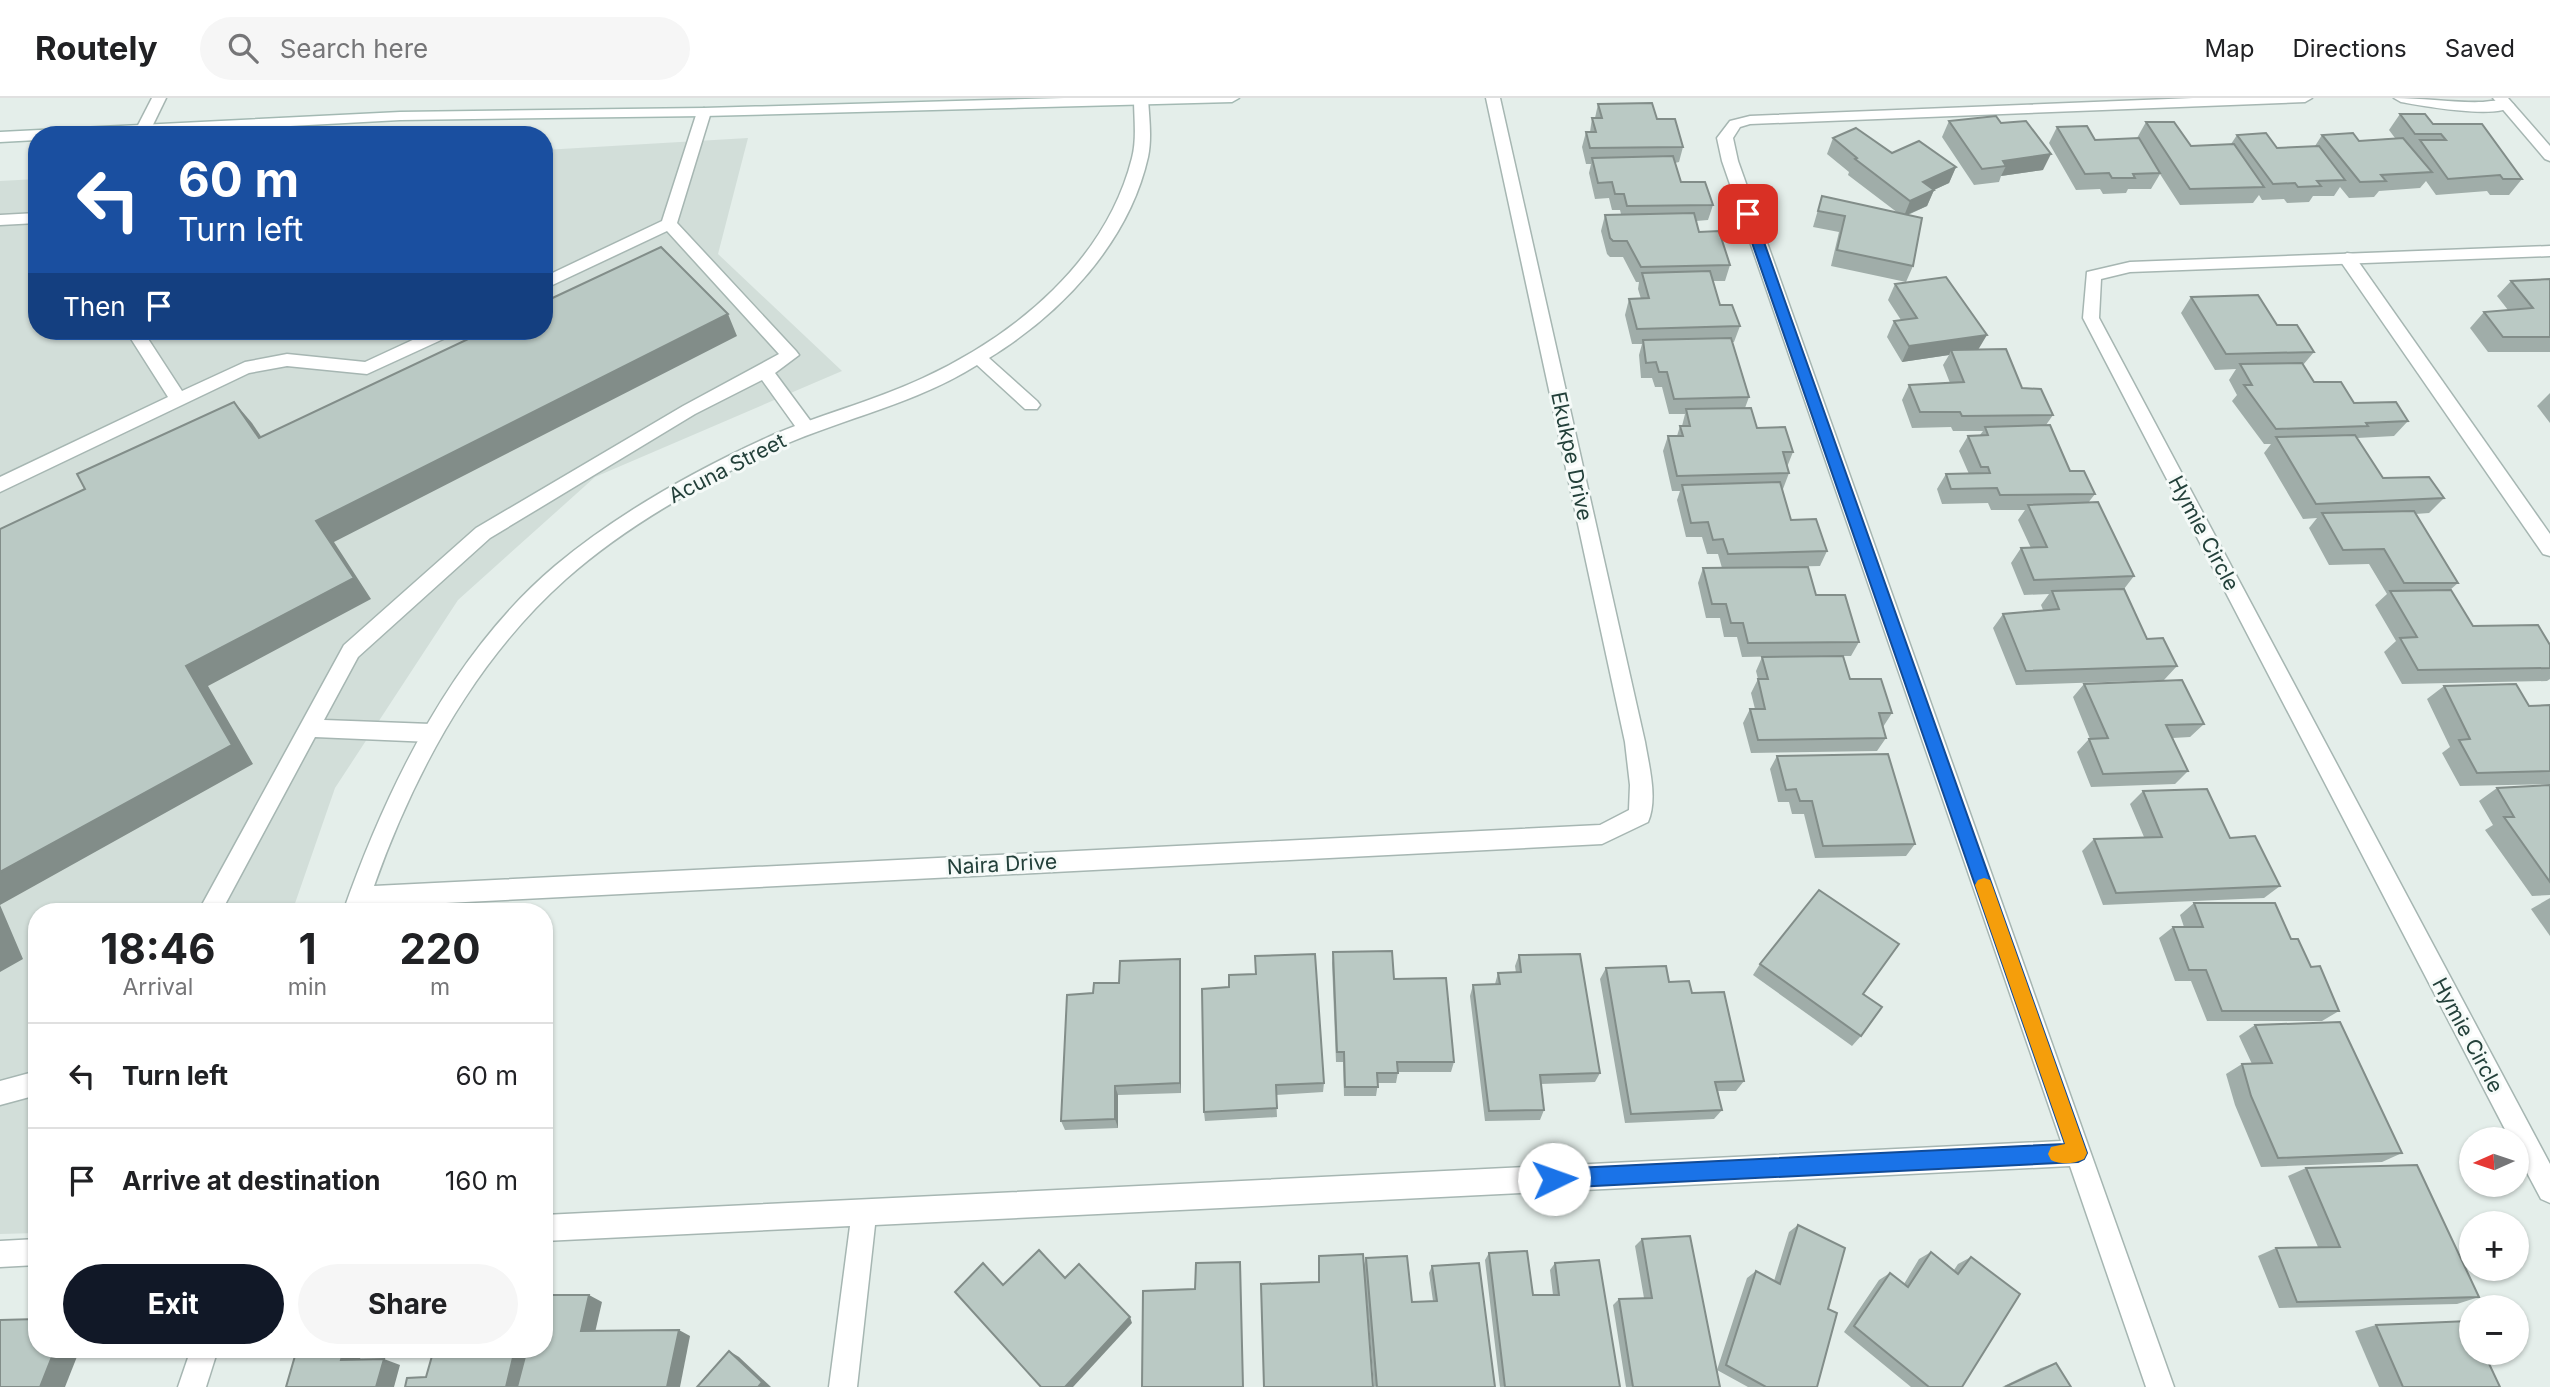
<!DOCTYPE html>
<meta charset="utf-8">
<style>
body{margin:0;font-family:Inter,sans-serif;background:#f6f6f6;color:#202124;height:100vh;display:flex;flex-direction:column;font-size:26px;white-space:nowrap}
*{box-sizing:border-box;margin:0}
p{font-size:23px;color:#757577}
.icon{flex:none;width:38px;height:38px;fill:none;stroke:currentColor;stroke-width:2;stroke-linecap:round;stroke-linejoin:round}
.map{position:relative;flex:1;overflow:hidden}
.details{position:absolute;left:28px;top:805px;width:525px;height:455px;display:flex;flex-direction:column;background:#fff;border-radius:28px;box-shadow:0 2px 5px #0004}
.details>*{flex:none}
.guide{position:absolute;left:28px;top:28px;width:525px;height:214px;border-radius:28px;box-shadow:0 2px 5px #0004;background:#1a4fa0;color:#fff;overflow:hidden}
.needle{width:46px;rotate:267deg}
.fabs{position:absolute;left:2459px;top:1029px;display:grid;gap:14px}
.fabs a{display:grid;place-items:center;width:70px;height:70px;border-radius:50%;background:#fff;box-shadow:0 2px 5px #0004;font-size:35px}
.pin{position:absolute;display:grid;place-items:center;width:60px;height:60px;color:#fff;margin:-30px;border-radius:14px;box-shadow:0 4px 10px #0006}
.me{position:absolute;width:77px;margin:-38px;rotate:87deg;stroke-linejoin:round;filter:drop-shadow(0 0 5px #0008)}
.turn{display:flex;align-items:center;gap:24px;height:147px;padding:0 35px;font-size:32px}
.turn .icon{width:91px;height:91px;stroke-width:2.5}
.turn b{display:block;font-size:49px;line-height:60px}
.then{display:flex;align-items:center;height:66px;padding:0 35px;background:#0003;gap:14px;font-size:26px}
.eta{display:flex;justify-content:space-evenly;align-items:center;height:119px;text-align:center}
.eta b{font-size:42px;font-weight:700;line-height:49px}
.primary-button{display:flex;gap:14px;margin-top:auto;padding:14px 35px}
.primary-button a{flex:1;height:80px;border-radius:42px;background:#111827;color:#fff;font-size:28px;font-weight:700;line-height:80px;text-align:center}
.primary-button a+a{background:#f6f6f6;color:#202124}
ul{padding:0;list-style:none}
li{display:flex;align-items:center;gap:21px;height:105px;padding:0 35px;border-top:2px solid #e0e0e0}
li div{flex:1}
li b{display:block;font-size:26px}
li em{font-style:normal}
header{display:flex;align-items:center;gap:42px;box-sizing:border-box;height:98px;padding:0 35px;background:#fff;border-bottom:2px solid #e0e0e0}
header strong{font-size:33px}
nav{display:flex;gap:38px;margin-inline-start:auto;font-size:24px}
.search{width:490px;height:63px;background:#f6f6f6;display:flex;align-items:center;gap:18px;box-sizing:border-box;padding:0 24px;border-radius:38px;color:#757577;font-size:26px}
.map>svg:first-child{display:block}
.built{fill:#d2ded9}
.lines{fill:none;stroke-linecap:round;stroke-linejoin:round}
.lane-casing{stroke:#a6b6b2;stroke-width:3}
.street-casing{stroke:#a6b6b2;stroke-width:3}
.secondary-casing{stroke:#a3b9b3;stroke-width:3}
.lane{fill:#fff;fill-rule:evenodd}
.street{fill:#fff;fill-rule:evenodd}
.secondary{fill:#fff;fill-rule:evenodd}
.wall{fill:#a0ada9}
.shaded-wall{fill:#828d89}
.building{fill:#bac9c4;stroke:#828d89;stroke-width:2}
.route{fill:#1a73e8;stroke:#114b97;stroke-width:2}
.slow{fill:#f59e0b}
.labels{text-anchor:middle;dominant-baseline:central;stroke-width:6;stroke-linejoin:round;paint-order:stroke}
.street-label{font-size:21px;fill:#23403a;stroke:#f5faf8}
</style>
<header>
<strong>Routely</strong>
<div class="search"><svg class="icon" aria-label="search" viewBox="0 0 24 24"><circle cx="10" cy="10" r="6"/><path d="M15 15l6 6"/></svg>Search here</div>
<nav><a>Map</a><a>Directions</a><a>Saved</a></nav>
</header>
<div class="map">
<svg width="2550" height="1289" viewBox="0 0 2550 1289">
<rect width="100%" height="100%" fill="#e4eeea"/>
<path class="built" d="M748,40L718,156L842,273L595,379L458,502L335,690L292,814H37V1135L0,1136V83L37,81V233H544V52Z"/>
<g class="lines">
<defs>
<g id="lane">
<path d="M152,0H166L148,37H133Z"/>
<path d="M2193,0H2312L2305,4L1750,26L1740,29L1733,40L1738,63L2174,1289H2146L2070,1068L875,1127L857,1289H829L850,1128L544,1143V1117L2061,1043L1722,63L1717,40L1730,23L1750,18Z"/>
<path d="M2394,0C2424,0 2453,5 2483,4C2493,3 2507,0 2514,7C2499,22 2423,8 2401,4Z"/>
<path d="M704,10L711,14L677,125L796,253L799,257L775,275L812,325L815,330L812,335H800L762,282L695,316L490,440L358,559L324,622L431,626L438,629L441,635L438,641L431,644L315,639L221,814H198L344,547L476,430L683,308L779,256L667,133L544,191V179L662,123L697,14Z"/>
<path d="M37,115V125L0,127V117Z"/>
<path d="M2347,155L2353,156L2550,436V458L2543,456L2341,164L2339,160Z"/>
<path d="M126,233H143L182,293L245,264L287,256L365,264L432,233H455L452,237L367,276L287,268L249,275L0,394V379L168,299Z"/>
<path d="M37,973V997L0,1007V983Z"/>
<path d="M37,1141V1167L0,1169V1143Z"/>
</g>
<g id="street">
<path d="M1134,0H1148C1149,19 1152,40 1148,59C1129,144 1062,215 989,260L1037,303L1040,307L1037,311H1025L977,267C917,305 845,320 781,348C706,383 628,426 566,481C475,562 414,675 374,788L1600,727L1629,712L1630,687L1625,644L1486,0H1500L1645,644C1649,668 1658,701 1648,724L1602,746L367,809L365,814H343C387,689 452,555 555,468C617,416 692,374 766,340C817,317 872,304 923,280C1016,237 1106,163 1132,60C1137,41 1134,20 1134,0Z"/>
<path d="M2493,0H2508L2550,48V63L2545,61Z"/>
<path d="M2550,148V158L2130,174L2101,181L2099,220L2550,1066V1105L2541,1101L2516,1054V1041H2510L2083,220L2087,174L2130,164Z"/>
<path d="M191,1251H218L206,1289H178Z"/>
</g>
<path id="secondary" d="M1064,0H1239L1232,4L704,18L400,22L130,37H37V42L0,44V34L400,14L704,10Z"/>
</defs>
<use href="#lane" class="lane-casing"/>
<use href="#street" class="street-casing"/>
<use href="#secondary" class="secondary-casing"/>
<use href="#lane" class="lane"/>
<use href="#street" class="street"/>
<use href="#secondary" class="secondary"/>
</g>
<g class="wall">
<path d="M1598,6L1657,21L1683,49L1679,64L1675,65L1681,84L1713,107L1708,122L1696,123L1699,134L1730,167L1725,183H1713L1720,207L1740,228L1734,244H1732L1749,299L1745,310L1757,330L1793,354L1787,369L1789,375L1783,391H1782L1791,422L1827,453L1820,468L1775,469L1816,497L1859,544L1851,558H1843L1850,581L1892,615L1883,629L1886,640L1877,653L1751,655L1743,625L1750,611H1755L1751,595L1758,581L1756,573L1762,559L1801,558L1742,559L1737,539H1724L1720,520H1706L1698,485L1703,470H1722L1718,456H1707L1702,439H1686L1677,402L1680,393H1672L1663,353L1668,338H1677L1680,328H1682L1685,316H1669L1662,289H1655L1652,280H1641L1639,257L1642,246H1632L1625,217L1629,201H1641L1638,191L1639,184H1636L1623,159H1610L1607,156L1601,133L1605,117L1621,116L1620,112H1612L1609,100L1595,101L1589,75L1591,66H1586L1582,49L1586,34H1590L1592,20H1595Z"/>
<path d="M2400,16L2433,26L2522,81L2509,97H2490L2487,93L2436,97L2426,83L2420,90L2379,93L2374,99L2349,100L2340,89L2334,98H2313L2309,104L2287,105L2284,101L2262,102L2259,97L2253,105L2180,107L2160,76L2151,91H2128L2126,95L2103,96L2100,91L2076,92L2049,45L2057,29L2095,42L2137,40L2146,24L2191,48L2231,46L2237,37L2277,50L2315,48L2322,37L2359,43L2395,40L2389,32Z"/>
<path d="M1949,23L2001,25L2043,72L2001,78L1999,84L1974,87L1942,39Z"/>
<path d="M1833,40L1956,69L1949,85L1934,92L1927,108L1908,117L1913,168L1906,184L1831,168L1839,134L1813,129L1822,98L1898,115L1848,77L1849,74L1827,56Z"/>
<path d="M2550,181V254H2488L2470,230L2484,214L2508,212L2497,198L2511,183Z"/>
<path d="M1895,186L1979,252L2053,317L2046,327L2070,373L2095,396L2088,405L2134,478L2124,491L2147,541L2177,568L2164,582L2016,587L1993,530L2003,516L2043,512L2041,507L2049,496L2024,497L2011,465L2021,450H2031L2018,422L2025,412H1991L1988,405L1942,406L1937,391L1946,376H1969L1959,353L1968,338L1980,337L1983,333H1953L1951,329L1912,330L1902,302L1909,287L1950,285L1943,267L1949,257L1902,264L1887,239L1894,223L1901,222L1888,202Z"/>
<path d="M2191,199L2277,227L2314,254L2303,267L2314,284L2354,305L2408,323L2394,338L2357,340L2383,380L2444,400L2429,415L2415,416L2458,485L2450,492L2473,528L2550,547V581L2547,583L2402,586L2384,554L2396,543L2375,507L2387,496L2369,466L2329,467L2309,430L2317,420L2303,421L2264,355L2271,346H2264L2232,303L2237,297L2229,282L2236,271L2215,272L2181,215Z"/>
<path d="M2550,295V325L2537,308Z"/>
<path d="M2084,586L2204,626L2190,639L2173,640L2188,673L2175,686L2091,689L2077,654L2089,641H2090L2073,599Z"/>
<path d="M2444,588L2529,608L2550,607V686L2460,688L2442,655L2450,649L2427,601Z"/>
<path d="M1777,658L1915,746L1906,758L1815,760L1804,716H1792L1789,704H1778L1770,671Z"/>
<path d="M2550,687V797L2532,798L2485,732L2493,727L2479,703L2497,690Z"/>
<path d="M2143,693L2280,788L2264,800L2103,807L2082,753L2094,741L2144,739L2130,706Z"/>
<path d="M2550,800V838L2531,811Z"/>
<path d="M2194,805L2291,841L2311,869L2339,913L2322,923H2207L2191,883H2175L2159,840L2173,829H2184L2180,817Z"/>
<path d="M1333,854L1394,881L1454,964L1451,974H1398L1396,985H1378L1376,998H1344L1343,964H1336L1332,865Z"/>
<path d="M1519,857L1600,975L1595,984L1541,986L1544,1012L1540,1022L1485,1023L1470,898L1473,887L1495,886L1498,875H1516L1515,868Z"/>
<path d="M1180,861L1181,872V995L1118,997V1030L1065,1032L1061,1023L1093,895Z"/>
<path d="M1760,866L1863,896L1861,938L1852,948L1753,877Z"/>
<path d="M1606,870L1669,884L1692,895L1744,983L1736,993H1718L1722,1012L1714,1021L1625,1025L1600,881Z"/>
<path d="M1202,891L1324,985L1323,994L1276,997L1277,1019L1205,1023L1204,1014Z"/>
<path d="M2255,927L2402,1055L2382,1064L2261,1069L2235,1007L2226,976L2242,966H2252L2239,938Z"/>
<path d="M2306,1070L2479,1199L2457,1206L2279,1210L2258,1158L2276,1150L2318,1149L2288,1078Z"/>
<path d="M1798,1127L1828,1211L1817,1289H1748L1717,1272L1747,1180L1756,1173L1774,1183L1789,1134Z"/>
<path d="M1642,1141L1720,1289H1626L1613,1207L1619,1201L1644,1200L1635,1148Z"/>
<path d="M1931,1154L1954,1172L1958,1166L1971,1159L1962,1289H1911L1844,1234L1879,1182L1890,1175L1904,1186L1919,1161Z"/>
<path d="M1489,1155L1533,1197H1553L1550,1172L1555,1165L1620,1289H1500L1485,1162Z"/>
<path d="M1366,1160L1412,1204L1433,1203L1429,1175L1432,1168L1495,1289H1374L1364,1167Z"/>
<path d="M2376,1227L2500,1289H2379L2355,1233Z"/>
<path d="M2056,1265L2071,1289H2002L2041,1270Z"/>
</g>
<g class="shaded-wall">
<path d="M2051,56L2043,72L2001,78L2006,68L2003,63Z"/>
<path d="M1956,69L1949,85L1916,100L1923,84Z"/>
<path d="M1934,92L1927,108L1904,118L1910,103Z"/>
<path d="M728,216L737,238L334,444L371,501L208,588L253,666L0,807L23,861L0,874V774L316,423Z"/>
<path d="M1987,237L1978,252H1951L1949,257L1902,264L1909,248Z"/>
<path d="M234,304L252,325L277,362L259,340Z"/>
<path d="M1180,861L1181,872V995L1180,985Z"/>
<path d="M1115,988L1118,997V1030L1115,1021Z"/>
<path d="M589,1197L602,1204L594,1239L581,1233Z"/>
<path d="M1130,1219L1132,1225L1073,1289H1065Z"/>
<path d="M679,1232L690,1238L680,1289H667Z"/>
<path d="M55,1251H80L65,1289H40Z"/>
<path d="M344,1251H363L358,1268L341,1262Z"/>
<path d="M515,1251H530L521,1289H506Z"/>
<path d="M729,1253L739,1259L771,1289H758Z"/>
<path d="M384,1261L400,1267L394,1289H376Z"/>
</g>
<g class="building">
<path d="M1652,5L1657,21H1675L1683,49L1590,50L1586,34H1596L1592,20H1602L1598,6Z"/>
<path d="M2400,16H2425L2433,26H2482L2522,81H2503L2500,77L2448,81L2420,42H2446L2441,36H2415Z"/>
<path d="M1996,18L2001,25L2026,23L2051,56L2003,63L2006,68L1982,71L1949,23Z"/>
<path d="M2146,24H2174L2191,48L2234,46L2264,89L2190,91Z"/>
<path d="M2087,28L2095,42L2139,40L2160,75L2133,76L2135,80H2112L2109,75L2085,76L2057,29Z"/>
<path d="M1856,30L1892,55L1919,43L1956,69L1923,84L1934,92L1910,103L1855,61L1857,60L1833,40Z"/>
<path d="M2266,35L2277,50L2319,48L2345,82L2317,83L2321,88L2298,89L2295,85L2273,86L2237,37Z"/>
<path d="M2353,35L2359,43L2403,40L2432,74L2381,77L2386,83L2360,84L2322,37Z"/>
<path d="M1673,58L1681,84H1705L1713,107L1627,108L1624,96H1615L1612,84L1598,85L1592,60Z"/>
<path d="M1822,98L1922,120L1913,168L1837,152L1845,118L1818,113Z"/>
<path d="M1694,115L1699,134L1719,133L1730,167L1641,169L1627,143H1613L1610,140L1605,117Z"/>
<path d="M661,149L728,216L316,423L354,480L186,568L232,647L0,774V431L85,391L77,376L234,304L259,340L485,233H544V204Z"/>
<path d="M1710,173L1720,207H1732L1740,228L1637,231L1629,201L1649,200L1642,175Z"/>
<path d="M1946,179L1987,237L1909,248L1894,223L1917,220L1895,186Z"/>
<path d="M2550,181V239H2503L2484,214L2533,210L2511,183Z"/>
<path d="M2258,197L2277,227H2297L2314,254L2226,256L2191,199Z"/>
<path d="M1731,240L1749,299L1674,301L1667,274H1659L1656,264L1646,265L1643,242Z"/>
<path d="M2006,251L2022,290L2041,291L2053,317L1962,318L1960,314H1920L1909,287L1964,284L1951,252Z"/>
<path d="M2302,265L2314,284H2341L2354,305L2396,304L2408,323L2366,325L2368,328L2276,331L2244,287H2252L2240,266Z"/>
<path d="M1751,310L1757,330L1785,329L1793,354H1783L1789,375L1677,378L1668,338H1683L1680,328H1690L1686,311Z"/>
<path d="M2050,327L2070,373H2084L2095,396L2000,397L1997,390L1951,391L1946,376L1990,375L1988,369H1981L1968,338L1988,337L1985,329Z"/>
<path d="M2355,337L2383,380L2429,379L2444,400L2316,406L2276,339Z"/>
<path d="M1780,384L1791,422L1816,421L1827,453L1728,456L1723,441L1713,442L1708,424L1691,425L1682,387Z"/>
<path d="M2098,404L2134,478L2034,482L2021,450L2047,449L2028,407Z"/>
<path d="M2414,413L2458,485H2404L2384,451L2343,452L2322,415Z"/>
<path d="M1808,469L1816,497H1845L1859,544L1748,545L1743,525H1731L1726,506H1712L1703,470Z"/>
<path d="M2124,491L2147,541L2163,540L2177,568L2026,573L2003,516L2059,511L2052,493Z"/>
<path d="M2451,492L2473,528L2538,527L2550,547V570L2418,572L2400,540L2417,539L2390,493Z"/>
<path d="M1843,558L1850,581H1881L1892,615H1879L1886,640L1758,642L1750,611H1765L1758,581H1768L1762,559Z"/>
<path d="M2182,582L2204,626L2166,627L2188,673L2103,676L2089,641L2108,640L2084,586Z"/>
<path d="M2516,586L2529,608L2550,607V673L2477,675L2459,642L2470,641L2444,588Z"/>
<path d="M1888,656L1915,746L1823,748L1812,703H1800L1796,691L1786,692L1777,658Z"/>
<path d="M2550,687V784L2504,719H2514L2497,690Z"/>
<path d="M2207,691L2230,740L2255,738L2280,788L2116,795L2094,741L2162,739L2143,693Z"/>
<path d="M1819,792L1899,846L1863,896L1882,909L1861,938L1760,866Z"/>
<path d="M2194,805H2275L2291,841H2298L2311,869L2320,868L2339,913H2222L2206,872H2189L2173,829H2203Z"/>
<path d="M1392,853L1394,881L1446,880L1454,964H1397L1398,975H1377L1378,989H1345L1344,954H1337L1333,854Z"/>
<path d="M1315,856L1324,985L1276,987L1277,1010L1204,1014L1202,891L1229,889V877L1256,876L1255,858Z"/>
<path d="M1580,856L1600,975L1540,977L1544,1012L1489,1013L1473,887L1500,886L1498,875L1521,874L1519,857Z"/>
<path d="M1180,861V985L1115,988V1021L1061,1023L1067,897L1093,895L1094,885H1119L1120,863Z"/>
<path d="M1666,868L1669,884L1689,883L1692,895L1724,894L1744,983L1715,984L1722,1012L1631,1016L1606,870Z"/>
<path d="M2340,924L2402,1055L2278,1060L2251,998L2242,966L2272,965L2255,927Z"/>
<path d="M2417,1067L2479,1199L2297,1204L2276,1150L2340,1149L2306,1070Z"/>
<path d="M1798,1127L1845,1150L1828,1211L1837,1215L1817,1289H1766L1726,1267L1756,1173L1780,1186Z"/>
<path d="M1690,1138L1720,1289H1633L1619,1201L1652,1200L1642,1141Z"/>
<path d="M1039,1152L1065,1180L1079,1166L1130,1219L1065,1289H1041L955,1194L983,1165L1003,1187Z"/>
<path d="M1527,1153L1533,1197H1559L1555,1165L1599,1162L1620,1289H1505L1489,1155Z"/>
<path d="M1931,1154L1958,1176L1971,1159L2020,1196L1962,1289H1929L1854,1228L1890,1175L1908,1189Z"/>
<path d="M1363,1156L1373,1289H1264L1261,1186L1319,1184V1158Z"/>
<path d="M1407,1158L1412,1204L1437,1203L1432,1168L1479,1165L1495,1289H1377L1366,1160Z"/>
<path d="M1240,1164L1243,1289H1142L1143,1193L1195,1191L1196,1165Z"/>
<path d="M544,1197H589L581,1233L679,1232L667,1289H517L527,1251H544Z"/>
<path d="M37,1221V1251H55L40,1289H0V1222Z"/>
<path d="M2469,1223L2471,1228V1255H2484L2500,1289H2403L2376,1227Z"/>
<path d="M297,1251H344L341,1262L384,1261L376,1289H286Z"/>
<path d="M434,1251H515L506,1289H405L407,1280L426,1279Z"/>
<path d="M729,1253L762,1284L758,1289H697Z"/>
<path d="M2056,1265L2071,1289H2005Z"/>
</g>
<path class="route" d="M1748,112L1754,116L2087,1055L2084,1061L2078,1064L1554,1090L1547,1087L1544,1081L1547,1074L1554,1071L2065,1046L1742,116Z"/>
<path class="slow" d="M1984,780L1990,782L1992,787L2087,1055L2084,1061C2074,1066 2061,1067 2051,1062L2048,1056L2051,1049L2065,1046L1975,787L1978,782Z"/>
<g class="labels">
<g class="street-label">
<text transform="translate(1572 358) rotate(78)">Ekukpe Drive</text>
<text transform="translate(727 370) rotate(-27)">Acuna Street</text>
<text transform="translate(2204 435) rotate(62)">Hymie Circle</text>
<text transform="translate(1002 766) rotate(-3)">Naira Drive</text>
<text transform="translate(2468 937) rotate(62)">Hymie Circle</text>
</g>
</g>
</svg>
<div class="fabs">
<a><svg class="needle" viewBox="-14 -14 28 28"><path d="M0-13l5 13h-10z" fill="#e53935"/><path d="M0 13l5-13h-10z" fill="#757577"/></svg></a>
<a>+</a>
<a>−</a>
</div>
<div class="pin" style="left:1748px;top:116px;background:#d93025"><svg class="icon" aria-label="arrive" viewBox="0 0 24 24"><path d="M6 21V4h12l-3 4 3 4H6"/></svg></div>
<svg class="me" style="left:1554px;top:1081px" viewBox="-20 -20 40 40"><circle r="19" fill="#fff"/><path d="M0-13L10 11 0 6-10 11z" fill="#1a73e8"/></svg>
<div class="guide">
<div class="turn"><svg class="icon" aria-label="left" viewBox="0 0 24 24"><path d="M17 20v-9H6M10 6l-5 5 5 5"/></svg><div><b>60 m</b>Turn left</div></div>
<div class="then">Then<svg class="icon" aria-label="arrive" viewBox="0 0 24 24"><path d="M6 21V4h12l-3 4 3 4H6"/></svg></div>
</div>
<section class="details">
<div class="eta">
<div><b>18:46</b><p>Arrival</p></div>
<div><b>1</b><p>min</p></div>
<div><b>220</b><p>m</p></div>
</div>
<ul>
<li><svg class="icon" aria-label="left" viewBox="0 0 24 24"><path d="M17 20v-9H6M10 6l-5 5 5 5"/></svg><div><b>Turn left</b></div><em>60 m</em></li>
<li><svg class="icon" aria-label="arrive" viewBox="0 0 24 24"><path d="M6 21V4h12l-3 4 3 4H6"/></svg><div><b>Arrive at destination</b></div><em>160 m</em></li>
</ul>
<div class="primary-button"><a>Exit</a><a>Share</a></div>
</section>
</div>
